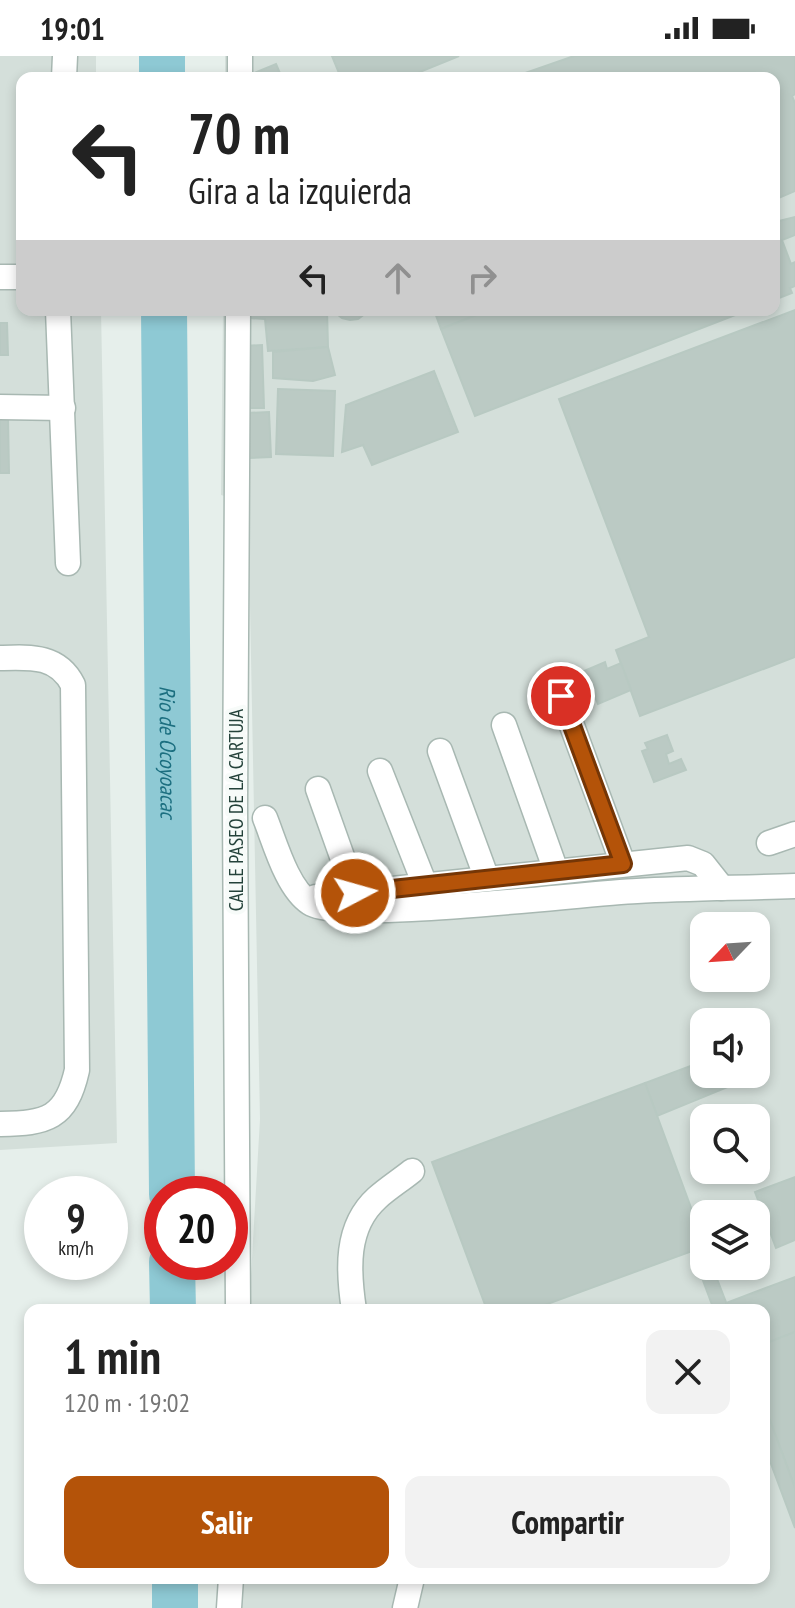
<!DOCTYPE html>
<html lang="es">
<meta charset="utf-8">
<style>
body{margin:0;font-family:"PT Sans Narrow",sans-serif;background:#f2f2f2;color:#222;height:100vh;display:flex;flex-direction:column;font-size:30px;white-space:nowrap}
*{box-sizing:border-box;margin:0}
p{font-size:26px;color:#767676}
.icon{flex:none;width:44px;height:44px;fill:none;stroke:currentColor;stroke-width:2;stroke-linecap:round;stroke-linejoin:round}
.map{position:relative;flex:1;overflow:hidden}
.panel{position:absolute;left:24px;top:1248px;width:746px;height:280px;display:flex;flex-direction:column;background:#fff;border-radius:16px;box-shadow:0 4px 12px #0003}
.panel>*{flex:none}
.banner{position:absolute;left:16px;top:16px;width:764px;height:244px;border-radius:16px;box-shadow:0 4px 12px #0003;background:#fff;color:#222;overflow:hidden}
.needle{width:52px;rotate:245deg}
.fabs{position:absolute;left:690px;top:856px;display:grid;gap:16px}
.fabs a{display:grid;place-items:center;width:80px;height:80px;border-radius:16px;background:#fff;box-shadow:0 4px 12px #0003;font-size:40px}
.speed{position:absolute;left:24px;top:1120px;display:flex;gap:16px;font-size:40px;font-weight:700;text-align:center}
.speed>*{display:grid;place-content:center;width:104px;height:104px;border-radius:50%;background:#fff;box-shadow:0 4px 12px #0003;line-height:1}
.speed small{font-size:20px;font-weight:400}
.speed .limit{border:12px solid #d22;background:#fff;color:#111}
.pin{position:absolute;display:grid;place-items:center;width:68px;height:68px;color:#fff;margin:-34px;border:4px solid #fff;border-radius:50%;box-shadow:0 2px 8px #0007}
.me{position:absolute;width:88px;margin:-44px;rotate:84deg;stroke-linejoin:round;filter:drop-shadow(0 0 6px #0008)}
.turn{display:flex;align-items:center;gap:28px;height:168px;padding:0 40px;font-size:36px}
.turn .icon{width:104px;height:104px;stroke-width:2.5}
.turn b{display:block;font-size:56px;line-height:68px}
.lanes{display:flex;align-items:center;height:76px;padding:0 40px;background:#0003;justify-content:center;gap:40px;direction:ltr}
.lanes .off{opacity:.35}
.round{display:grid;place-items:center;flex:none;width:84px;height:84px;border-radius:16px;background:#f2f2f2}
.summary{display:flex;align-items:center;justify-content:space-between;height:136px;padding:0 40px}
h1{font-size:48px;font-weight:800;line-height:60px}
.action{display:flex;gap:16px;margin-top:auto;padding:16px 40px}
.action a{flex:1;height:92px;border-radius:16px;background:#b45309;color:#fff;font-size:32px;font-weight:800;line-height:92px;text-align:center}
.action a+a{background:#f2f2f2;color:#222}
.status{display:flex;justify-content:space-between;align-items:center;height:56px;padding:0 40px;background:#fff;direction:ltr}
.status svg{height:22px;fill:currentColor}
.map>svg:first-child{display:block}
.built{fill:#d4dfda;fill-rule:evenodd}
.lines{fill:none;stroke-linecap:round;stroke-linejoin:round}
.river{stroke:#8ec9d4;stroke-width:46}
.building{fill:#bbcac4;stroke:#b8c9c2;stroke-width:2}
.minor-casing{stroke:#a8b8b2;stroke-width:27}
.minor{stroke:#fff;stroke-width:24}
.route-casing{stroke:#753606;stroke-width:20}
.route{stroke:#b45309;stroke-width:14}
.labels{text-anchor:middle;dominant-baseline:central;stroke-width:8;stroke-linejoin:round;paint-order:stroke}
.street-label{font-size:20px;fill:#24423a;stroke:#f7fbf9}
.water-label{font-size:22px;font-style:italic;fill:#1c6f80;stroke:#f7fbf9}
</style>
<div class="status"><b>19:01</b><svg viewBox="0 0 49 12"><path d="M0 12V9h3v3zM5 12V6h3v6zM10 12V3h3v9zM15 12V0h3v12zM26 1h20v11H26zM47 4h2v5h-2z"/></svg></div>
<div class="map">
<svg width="795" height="1552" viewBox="0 0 795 1552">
<rect width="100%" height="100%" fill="#e6efeb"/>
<g class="built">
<path d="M0,0H96V22H22V254H101L117,1087L0,1094Z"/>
<path d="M225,0H795V1552H234L235,1522H764V1254H249L260,1063L248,447L221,439L223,254H774V22H225ZM704,870H756V922H704ZM704,966H756V1018H704ZM704,1062H756V1114H704ZM704,1158H756V1210H704Z"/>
</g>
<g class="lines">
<g class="river">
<path d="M162,0V22"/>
<path id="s1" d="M164,254L172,1138"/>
<path d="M172,1206L173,1254"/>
<path d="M175,1522V1552"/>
</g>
</g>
<g class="building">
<path d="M332,0H459L405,22H341Z"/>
<path d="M574,0H795V38L792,40L795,47V135L774,144V22H511Z"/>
<path d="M276,8L282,22H251L252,18Z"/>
<path d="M774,154L779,165L795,161V179L782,184L791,208L795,206V230L790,232L792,237L774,244Z"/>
<path d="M248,254H327L328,291L268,295L265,263L248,262Z"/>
<path d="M332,254H370L358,263L350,264L342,262Z"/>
<path d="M434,254H489L441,273Z"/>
<path d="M489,254H748L475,360L441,273Z"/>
<path d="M795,254V601L640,660L616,594L649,581L559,343Z"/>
<path d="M0,267H7L8,299H0Z"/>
<path d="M262,289L264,352H247L245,290Z"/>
<path d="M328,291L335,319L313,325L273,322V296Z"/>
<path d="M434,315L458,376L372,409L363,389L342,396L346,349Z"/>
<path d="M278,333L335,335L333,400L276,398Z"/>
<path d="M269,356L271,401L248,402L246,357Z"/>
<path d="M0,362H8L9,417H0Z"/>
<path d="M605,606L607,613L621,607L631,634L598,648L584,615Z"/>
<path d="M667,679L673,695L666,698L669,708L681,703L686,714L654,726L642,695L648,693L645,687Z"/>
<path d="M704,1005V1018H756V1016L757,1019L657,1060L645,1027Z"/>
<path d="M645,1027L704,1187V1210H712L729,1254H714L692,1195L531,1254H487L432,1106Z"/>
<path d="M795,1121V1184L776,1192L755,1136Z"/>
<path d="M795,1221V1276L764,1288V1254H729L726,1247Z"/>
<path d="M795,1276V1432L764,1348V1288Z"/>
<path d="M764,1348L795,1432V1472L764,1389Z"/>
</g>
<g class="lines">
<defs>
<g id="minor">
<path d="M64,22L65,0"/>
<path d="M240,22V0"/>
<path d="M0,221H22"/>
<path d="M58,254L68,507"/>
<path d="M0,351L63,352"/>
<path d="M0,602C31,601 58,599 73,629L77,1014C66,1063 47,1067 0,1068"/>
<path d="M561,640L623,808"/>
<path d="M504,669L556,815"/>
<path d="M440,695L487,823"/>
<path d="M380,715L425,829"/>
<path d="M318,733L355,837"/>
<path d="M265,762C275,787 287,832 310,847C341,868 584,837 637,835C689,832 742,832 795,830"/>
<path d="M769,787L795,778"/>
<path d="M316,841L688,802L703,808L722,832"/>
<path d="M238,1254L235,750L238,254"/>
<path d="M354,1254C348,1215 345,1171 377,1142C388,1132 401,1124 412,1115"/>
<path d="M229,1552L231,1522"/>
<path d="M405,1552L412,1522"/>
</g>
</defs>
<use href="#minor" class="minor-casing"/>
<use href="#minor" class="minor"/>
</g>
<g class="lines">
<defs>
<path id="route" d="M355,837L623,808L561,640"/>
</defs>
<use href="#route" class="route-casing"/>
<use href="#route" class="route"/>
</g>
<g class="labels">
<g class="street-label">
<text transform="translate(236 754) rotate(-90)">CALLE PASEO DE LA CARTUJA</text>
</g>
<g class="water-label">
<text stroke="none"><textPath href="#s1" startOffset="442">Rio de Ocoyoacac</textPath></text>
</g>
</g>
</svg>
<div class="fabs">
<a><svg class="needle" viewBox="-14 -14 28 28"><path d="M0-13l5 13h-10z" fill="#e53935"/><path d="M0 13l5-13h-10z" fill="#767676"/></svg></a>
<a><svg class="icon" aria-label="sound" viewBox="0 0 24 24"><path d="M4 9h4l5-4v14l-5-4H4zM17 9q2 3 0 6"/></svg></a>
<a><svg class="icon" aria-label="search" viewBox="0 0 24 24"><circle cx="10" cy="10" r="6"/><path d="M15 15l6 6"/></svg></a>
<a><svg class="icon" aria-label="layers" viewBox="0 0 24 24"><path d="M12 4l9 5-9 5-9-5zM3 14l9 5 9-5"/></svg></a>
</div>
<div class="speed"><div>9<small>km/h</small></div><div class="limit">20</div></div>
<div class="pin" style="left:561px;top:640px;background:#d93025"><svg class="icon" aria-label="arrive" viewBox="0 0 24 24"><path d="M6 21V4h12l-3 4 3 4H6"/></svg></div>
<svg class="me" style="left:355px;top:837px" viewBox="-20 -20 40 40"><circle r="17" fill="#b45309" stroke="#fff" stroke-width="3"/><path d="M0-11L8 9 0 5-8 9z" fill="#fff"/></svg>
<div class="banner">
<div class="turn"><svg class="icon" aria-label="left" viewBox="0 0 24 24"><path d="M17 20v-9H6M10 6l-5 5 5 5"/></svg><div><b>70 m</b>Gira a la izquierda</div></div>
<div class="lanes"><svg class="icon" aria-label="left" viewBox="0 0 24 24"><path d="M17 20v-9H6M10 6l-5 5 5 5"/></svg><svg class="icon off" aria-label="ahead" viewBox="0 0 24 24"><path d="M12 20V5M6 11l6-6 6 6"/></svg><svg class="icon off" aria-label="right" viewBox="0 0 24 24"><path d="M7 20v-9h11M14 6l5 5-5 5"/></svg></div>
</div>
<section class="panel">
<div class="summary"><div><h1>1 min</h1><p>120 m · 19:02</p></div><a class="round"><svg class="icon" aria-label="close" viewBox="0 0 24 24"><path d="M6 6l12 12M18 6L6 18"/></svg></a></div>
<div class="action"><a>Salir</a><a>Compartir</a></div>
</section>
</div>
